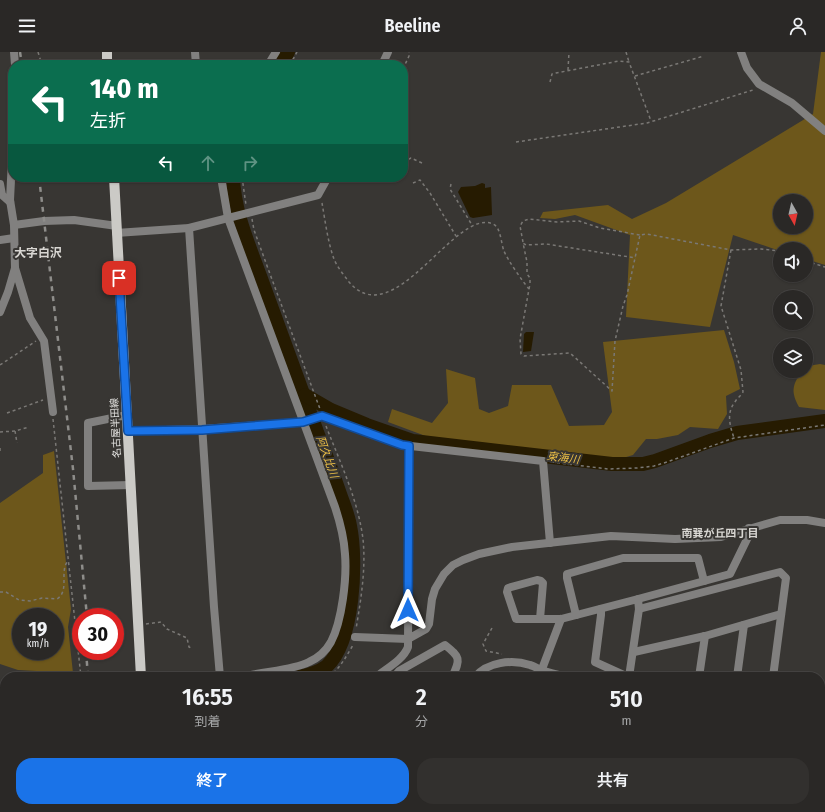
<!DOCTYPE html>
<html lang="ja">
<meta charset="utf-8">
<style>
body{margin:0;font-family:"Fira Sans Condensed","Noto Sans JP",sans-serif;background:#32302e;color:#f1f3f6;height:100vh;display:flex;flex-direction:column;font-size:15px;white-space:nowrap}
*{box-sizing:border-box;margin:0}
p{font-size:13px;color:#a5a6a7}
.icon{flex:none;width:22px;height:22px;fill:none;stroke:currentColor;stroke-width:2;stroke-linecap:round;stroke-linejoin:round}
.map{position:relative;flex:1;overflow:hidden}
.details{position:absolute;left:0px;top:620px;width:825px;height:140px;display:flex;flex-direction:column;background:#2a2826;border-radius:16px 16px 0 0;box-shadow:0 1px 3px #0004,0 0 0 1px #464443}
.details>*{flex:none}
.hud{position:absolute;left:8px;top:8px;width:400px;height:122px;border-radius:16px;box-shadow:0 1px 3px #0004,0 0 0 1px #464443;background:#0b6e4f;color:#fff;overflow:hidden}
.needle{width:26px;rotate:172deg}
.fabs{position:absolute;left:773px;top:142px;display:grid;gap:8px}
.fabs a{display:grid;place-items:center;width:40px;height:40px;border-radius:50%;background:#2a2826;box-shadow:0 1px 3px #0004,0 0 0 1px #464443;font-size:20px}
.speed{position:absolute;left:12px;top:556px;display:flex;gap:8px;font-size:20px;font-weight:700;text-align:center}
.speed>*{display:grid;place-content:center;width:52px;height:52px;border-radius:50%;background:#2a2826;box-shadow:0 1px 3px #0004,0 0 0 1px #464443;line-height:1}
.speed small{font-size:10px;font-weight:400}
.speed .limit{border:6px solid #d22;background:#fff;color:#111}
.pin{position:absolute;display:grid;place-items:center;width:34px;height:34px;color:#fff;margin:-17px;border-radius:8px;box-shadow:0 2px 6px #0006}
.me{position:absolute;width:44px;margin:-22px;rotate:0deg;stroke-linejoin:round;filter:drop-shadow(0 0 3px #0008)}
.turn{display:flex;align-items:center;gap:14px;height:84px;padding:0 16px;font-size:18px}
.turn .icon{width:52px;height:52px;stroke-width:2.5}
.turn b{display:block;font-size:28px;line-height:34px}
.lanes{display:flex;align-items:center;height:38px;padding:0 16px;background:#0003;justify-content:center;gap:20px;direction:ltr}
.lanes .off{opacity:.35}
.eta{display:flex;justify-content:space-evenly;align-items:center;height:68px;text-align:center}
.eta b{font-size:24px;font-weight:600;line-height:28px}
.action{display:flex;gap:8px;margin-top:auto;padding:8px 16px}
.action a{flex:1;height:46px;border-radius:16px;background:#1a73e8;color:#fff;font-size:16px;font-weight:600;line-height:46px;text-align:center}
.action a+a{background:#32302e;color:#f1f3f6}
header{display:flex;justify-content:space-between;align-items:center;height:52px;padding:0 16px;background:#2a2826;font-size:18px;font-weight:600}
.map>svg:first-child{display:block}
.green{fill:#6d571b;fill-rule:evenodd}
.water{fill:#261b01}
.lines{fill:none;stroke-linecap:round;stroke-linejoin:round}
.river{stroke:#261b01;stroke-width:14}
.path{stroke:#7a7875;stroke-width:1.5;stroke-dasharray:3 3;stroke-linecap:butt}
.minor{stroke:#81807f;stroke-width:8}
.primary{stroke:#cbcac6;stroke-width:10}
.rail{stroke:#8e8d8a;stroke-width:2.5;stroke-dasharray:5 5;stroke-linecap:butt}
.route-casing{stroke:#114b97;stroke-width:10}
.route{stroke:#1a73e8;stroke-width:7}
.labels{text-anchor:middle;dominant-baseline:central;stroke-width:4;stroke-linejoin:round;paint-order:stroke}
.street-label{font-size:10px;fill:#e2e1df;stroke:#383633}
.water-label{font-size:11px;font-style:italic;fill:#ecbf46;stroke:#383633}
.neighbourhood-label{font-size:11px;font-weight:bold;fill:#d8d6d2;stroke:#383633}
.quarter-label{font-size:12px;font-weight:bold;fill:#d8d6d2;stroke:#383633}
</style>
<header><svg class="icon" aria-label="menu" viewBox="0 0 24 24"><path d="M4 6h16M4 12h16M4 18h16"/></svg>Beeline<svg class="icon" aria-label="person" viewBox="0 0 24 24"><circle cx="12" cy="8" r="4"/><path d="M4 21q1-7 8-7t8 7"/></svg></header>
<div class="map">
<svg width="825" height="760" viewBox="0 0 825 760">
<rect width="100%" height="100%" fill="#383633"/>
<g class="green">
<path d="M821,0H825V213L806,207V197H780V199L733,183L710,275L626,265L630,183L575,163L555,167L540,166L543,160L608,153L632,167L666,151L813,62ZM780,149H806V175H780Z"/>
<path d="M724,278L734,310L740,337L726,344L727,362L718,377L690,375L678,383L657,387H646L633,403L613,409L439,389L388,370L392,357L432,371L448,351L446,317L475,326L479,357L489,361L508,354L512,333H551L569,374L604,373L612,360L603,290Z"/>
<path d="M820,312L825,313V358L799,355C791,340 792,334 801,320L806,319V316L808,314Z"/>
<path d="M54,399L71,557L68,575L73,621L18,618L0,612V451L43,421V403ZM21,565H55V599H21Z"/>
</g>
<g class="water">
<path d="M482,131L485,132V136L491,135L492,163L473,166L470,165L458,140L461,135L475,134Z"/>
<path d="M526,280H534L531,299L523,300L524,282Z"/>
</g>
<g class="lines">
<g class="river">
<path d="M280,13L288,0"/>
<path d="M233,125C234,159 248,191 260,224C279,276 298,328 317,380C325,400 332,419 339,439C343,451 348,462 350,474C357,508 354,589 327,614C319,620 309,623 299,625"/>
<path d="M305,343L331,358L367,373L413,389L612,412H643L655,409L710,389L737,381L825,369"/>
<path d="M134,760L136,755"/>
</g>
<g class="path">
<path d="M38,0L42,13"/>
<path d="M626,0L629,10"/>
<path d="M290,13L297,0"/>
<path d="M403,17L409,4V0"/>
<path d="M568,18L569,0"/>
<path d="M635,24L704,4"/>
<path d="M550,30L552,22L556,21L619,9L629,10L651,69"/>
<path d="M516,90L647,71L753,38"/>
<path d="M403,110L411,106L422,111"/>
<path d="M242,125L246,153"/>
<path d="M385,128L386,125"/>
<path d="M413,131L420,128L430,141L456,184"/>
<path d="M451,132L450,137L472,173"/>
<path d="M322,151C325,168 328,191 334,207C337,215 344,223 349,230C394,283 455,155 493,172C501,175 501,192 504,199C507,207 523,230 529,237L520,287L521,302L524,304L570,301L612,339L615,289L623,254L627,243L640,183L647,182L731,198L761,197L780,199"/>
<path d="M252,167L254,178L270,222L320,357"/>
<path d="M523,190L520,174L523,169L529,167L557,170L579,169L600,176L640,183"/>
<path d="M731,198L721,254L741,318L743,340C741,344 737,346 735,350C726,361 730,374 734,386"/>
<path d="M806,209L825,215"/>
<path d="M529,237L530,232V226L527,222V210L523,191L526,193L546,192L636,206"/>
<path d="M0,313L36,289"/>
<path d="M7,361L43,348"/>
<path d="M53,367L81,625"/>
<path d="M326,374C340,410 358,448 363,487C366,517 361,547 356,577"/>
<path d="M15,379L17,391"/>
<path d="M0,380L15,379L29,375"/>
<path d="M0,396V401"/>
<path d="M551,410L608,417L637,416L654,414L667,410L734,386L825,373"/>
<path d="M0,540H6L19,548L30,549L42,546L57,547C70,539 59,519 68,509"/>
<path d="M146,572L161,570L167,577L187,586L189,595L193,597"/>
<path d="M492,576L483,592L486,599L502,602"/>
<path d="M56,625V623"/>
<path d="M329,625C340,616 346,605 353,593"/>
<path d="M0,650L2,645"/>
<path d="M126,760L128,755"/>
</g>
<g class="minor">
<path d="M14,0L15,13"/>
<path d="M195,0L196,13"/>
<path d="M741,0L747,16L759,32L792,51L825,79"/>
<path d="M268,13L276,0"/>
<path d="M382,13L388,0"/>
<path d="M221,125L228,166L335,455C340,470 344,486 345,502C347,526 342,569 331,590C326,599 318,606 309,610C291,619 263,619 243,625"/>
<path d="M0,132L2,143L10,150"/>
<path d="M14,173L44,169L74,168L117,174"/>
<path d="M189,176L214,555L220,625"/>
<path d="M116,181L189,176L318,143L328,125"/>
<path d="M0,188L14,186"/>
<path d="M15,216L30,266L44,289L53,360"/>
<path d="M0,260L8,240L15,216L14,173L10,148L13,87"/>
<path d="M127,363L88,371V434L131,433"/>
<path d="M128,379L202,377L303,370L322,364L402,393L543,409L550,491"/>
<path d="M638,547L730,522L750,481L749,476"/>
<path d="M601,557V563L595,610L628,625"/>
<path d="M639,557L780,520L786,526L773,625"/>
<path d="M576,563L567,526V522L623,506H698L704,529"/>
<path d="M540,567H516L507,540L508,536L537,528L541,529L543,531L540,567H561L638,547L639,557L629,625"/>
<path d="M355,585L408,587L426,577L429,572L432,547L435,537L444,522L453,513L463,508L479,502L512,495L611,484L675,487L721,485L780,468H807L825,471"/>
<path d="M634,600L705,584L781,562"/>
<path d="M376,625C387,616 403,608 408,595L409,394"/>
<path d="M394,625L399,619L445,593C460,605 461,607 452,625"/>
<path d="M475,625C487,610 512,607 530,613C534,614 537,616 541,618C550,621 559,623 568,625"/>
<path d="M539,625L561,567"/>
<path d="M699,625L705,584"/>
<path d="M737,625L744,573"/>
<path d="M0,669L5,672"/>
<path d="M820,697L825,663"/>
<path d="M0,730L5,726"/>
<path d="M0,739L5,746"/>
<path d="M12,755L16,760"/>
<path d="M93,755L94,760"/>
<path d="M422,755L425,760"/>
<path d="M596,755L602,760"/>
<path d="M799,755L808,760"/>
<path d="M45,760L54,755"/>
<path d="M218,760L229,755"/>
<path d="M354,760L360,755"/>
<path d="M435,760L439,755"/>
<path d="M484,760L487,755"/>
<path d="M563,760L567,755"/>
<path d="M614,760L618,755"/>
<path d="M665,760L669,755"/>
<path d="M716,760L719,755"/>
<path d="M765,760L769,755"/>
</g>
<g class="primary">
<path d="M107,0V13"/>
<path d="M114,125L141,625"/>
<path d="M149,755V760"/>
</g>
<g class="rail">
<path d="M20,0L22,13"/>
<path d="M39,125L73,417L87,565"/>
<path d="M86,599L88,625"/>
<path d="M107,755L108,760"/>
</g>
</g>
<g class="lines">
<defs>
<path id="route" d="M119,226L128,379L202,378L303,370L322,364L402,393L409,394L408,558"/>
</defs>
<use href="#route" class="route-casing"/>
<use href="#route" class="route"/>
</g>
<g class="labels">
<g class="street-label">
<text transform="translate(116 376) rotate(-93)">名古屋半田線</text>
</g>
<g class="water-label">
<text transform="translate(327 405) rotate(70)">阿久比川</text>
<text transform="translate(563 406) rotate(7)">東海川</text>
</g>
<g class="neighbourhood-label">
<text x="720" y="481">南巽が丘四丁目</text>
</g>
<g class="quarter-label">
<text x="38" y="201">大字白沢</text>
</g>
</g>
</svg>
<div class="fabs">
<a><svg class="needle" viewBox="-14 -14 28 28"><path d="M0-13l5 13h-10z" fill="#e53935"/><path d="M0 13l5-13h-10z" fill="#a5a6a7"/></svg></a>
<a><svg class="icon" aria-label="sound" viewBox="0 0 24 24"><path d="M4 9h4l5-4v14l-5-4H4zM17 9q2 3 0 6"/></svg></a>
<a><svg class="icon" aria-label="search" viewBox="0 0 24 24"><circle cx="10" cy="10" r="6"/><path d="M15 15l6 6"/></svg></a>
<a><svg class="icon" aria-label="layers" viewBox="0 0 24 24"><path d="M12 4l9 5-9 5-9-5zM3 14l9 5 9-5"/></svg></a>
</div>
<div class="speed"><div>19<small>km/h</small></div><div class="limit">30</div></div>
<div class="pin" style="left:119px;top:226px;background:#d93025"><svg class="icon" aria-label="arrive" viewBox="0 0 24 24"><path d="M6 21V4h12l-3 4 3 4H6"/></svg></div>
<svg class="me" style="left:408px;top:558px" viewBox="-20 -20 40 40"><path d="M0-17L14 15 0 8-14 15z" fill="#1a73e8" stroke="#fff" stroke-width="4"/></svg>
<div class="hud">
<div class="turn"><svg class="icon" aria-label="left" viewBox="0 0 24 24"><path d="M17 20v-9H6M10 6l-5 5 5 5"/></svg><div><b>140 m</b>左折</div></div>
<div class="lanes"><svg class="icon" aria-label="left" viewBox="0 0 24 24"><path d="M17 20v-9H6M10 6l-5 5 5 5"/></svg><svg class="icon off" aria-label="ahead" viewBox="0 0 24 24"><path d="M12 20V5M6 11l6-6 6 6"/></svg><svg class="icon off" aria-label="right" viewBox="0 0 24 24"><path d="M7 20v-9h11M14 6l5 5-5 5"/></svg></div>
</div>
<section class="details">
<div class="eta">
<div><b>16:55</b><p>到着</p></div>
<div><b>2</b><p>分</p></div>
<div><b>510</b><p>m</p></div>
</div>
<div class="action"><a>終了</a><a>共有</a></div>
</section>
</div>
